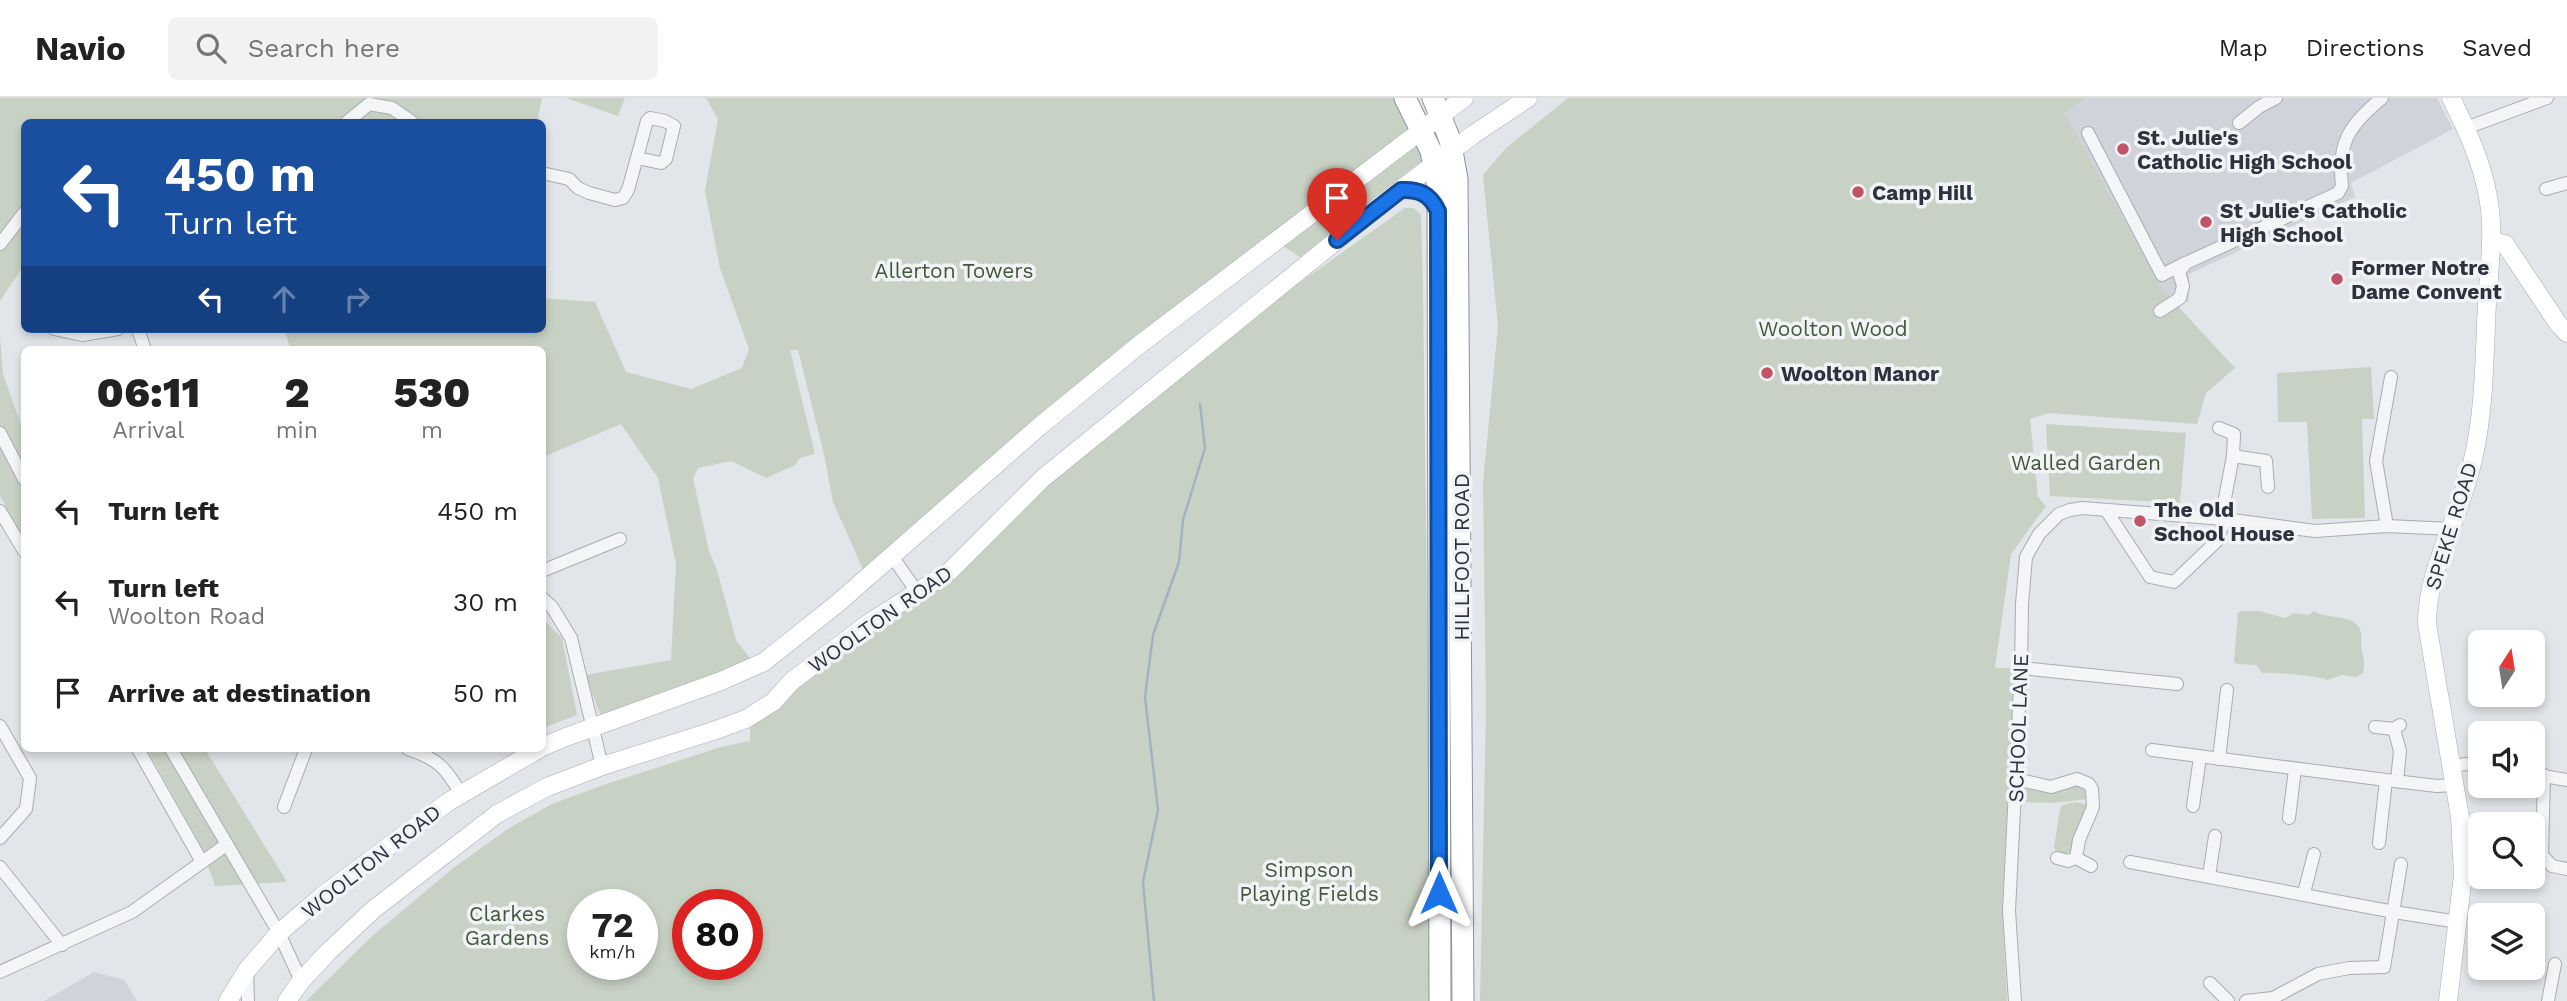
<!DOCTYPE html>
<style>
body{margin:0;font-family:"Work Sans",sans-serif;background:#f2f2f2;color:#222;height:100vh;display:flex;flex-direction:column;font-size:26px;white-space:nowrap}
*{box-sizing:border-box;margin:0}
p{font-size:23px;color:#767676}
.icon{flex:none;width:38px;height:38px;fill:none;stroke:currentColor;stroke-width:2;stroke-linecap:round;stroke-linejoin:round}
.map{position:relative;flex:1;overflow:hidden}
.panel{position:absolute;left:21px;top:248px;width:525px;height:406px;display:flex;flex-direction:column;background:#fff;border-radius:10px;box-shadow:0 4px 10px #0003}
.panel>*{flex:none}
.guide{position:absolute;left:21px;top:21px;width:525px;height:214px;border-radius:10px;box-shadow:0 4px 10px #0003;background:#1a4fa0;color:#fff;overflow:hidden}
.needle{width:46px;rotate:12deg}
.buttons{position:absolute;left:2468px;top:532px;display:grid;gap:14px}
.buttons a{display:grid;place-items:center;width:77px;height:77px;border-radius:10px;background:#fff;box-shadow:0 4px 10px #0003;font-size:35px}
.speed{position:absolute;left:567px;top:791px;display:flex;gap:14px;font-size:35px;font-weight:700;text-align:center}
.speed>*{display:grid;place-content:center;width:91px;height:91px;border-radius:50%;background:#fff;box-shadow:0 4px 10px #0003;line-height:1}
.speed small{font-size:18px;font-weight:400}
.speed .limit{border:10px solid #d22;background:#fff;color:#111}
.pin{position:absolute;display:grid;place-items:center;width:60px;height:60px;color:#fff;margin:-72px -30px;border-radius:50% 50% 50% 0;rotate:-45deg;box-shadow:0 0 7px #0007}
.pin .icon{rotate:45deg}
.me{position:absolute;width:77px;margin:-38px;rotate:0deg;stroke-linejoin:round;filter:drop-shadow(0 0 5px #0008)}
.turn{display:flex;align-items:center;gap:24px;height:147px;padding:0 28px;font-size:32px}
.turn .icon{width:91px;height:91px;stroke-width:2.5}
.turn b{display:block;font-size:49px;line-height:60px}
.lanes{display:flex;align-items:center;height:66px;padding:0 28px;background:#0003;justify-content:center;gap:35px;direction:ltr}
.lanes .off{opacity:.35}
.eta{display:flex;justify-content:space-evenly;align-items:center;height:119px;text-align:center}
.eta b{font-size:42px;font-weight:800;line-height:49px}
ul{padding:0;list-style:none}
li{display:flex;align-items:center;gap:21px;height:91px;padding:0 28px}
li div{flex:1}
li b{display:block;font-size:26px}
li em{font-style:normal}
header{display:flex;align-items:center;gap:42px;box-sizing:border-box;height:98px;padding:0 35px;background:#fff;border-bottom:2px solid #e0e0e0}
header strong{font-size:33px}
nav{display:flex;gap:38px;margin-inline-start:auto;font-size:24px}
.search{width:490px;height:63px;background:#f2f2f2;display:flex;align-items:center;gap:18px;box-sizing:border-box;padding:0 24px;border-radius:10px;color:#767676;font-size:26px}
.map>svg:first-child{display:block}
.built{fill:#d0d4da}
.green{fill:#c8d2c4;fill-rule:evenodd}
.lines{fill:none;stroke-linecap:round;stroke-linejoin:round}
.stream{stroke:#a0b3c5;stroke-width:2.5}
.street-casing{stroke:#a8acb3;stroke-width:14}
.secondary-casing{stroke:#a8acb3;stroke-width:19}
.highway-casing{stroke:#8b939e;stroke-width:23}
.street{stroke:#f4f5f7;stroke-width:12}
.secondary{stroke:#fff;stroke-width:18}
.highway{stroke:#fff;stroke-width:21}
.route-casing{stroke:#114b97;stroke-width:18}
.route{stroke:#1a73e8;stroke-width:12}
.poi-dot{fill:#c05467;stroke:#f1f3f6;stroke-width:2.5}
.labels{text-anchor:middle;dominant-baseline:central;stroke-width:7;stroke-linejoin:round;paint-order:stroke}
.poi-label{font-size:21px;font-weight:bold;fill:#2c333f;stroke:#f1f3f6;text-anchor:start}
.park-label{font-size:21px;fill:#41593a;stroke:#f1f3f6}
.street-label{font-size:21px;fill:#2c333f;stroke:#f1f3f6}
</style>
<header>
<strong>Navio</strong>
<div class="search"><svg class="icon" aria-label="search" viewBox="0 0 24 24"><circle cx="10" cy="10" r="6"/><path d="M15 15l6 6"/></svg>Search here</div>
<nav><a>Map</a><a>Directions</a><a>Saved</a></nav>
</header>
<div class="map">
<svg width="2567" height="903" viewBox="0 0 2567 903">
<rect width="100%" height="100%" fill="#e2e5e9"/>
<g class="built">
<path d="M2087,0H2437L2453,31L2351,85L2355,99L2189,176V202L2165,218L2064,15Z"/>
<path d="M94,874L124,882L137,903H44Z"/>
</g>
<g class="green">
<path d="M0,0H542L537,24H24V167L0,203Z"/>
<path d="M566,0H625L618,18Z"/>
<path d="M706,0H1400L1426,60L1300,159L1271,140L866,478L833,404L824,356L798,252H790L815,356L800,360L795,367L766,380L731,363L698,370L693,380L709,453L717,472L736,542L753,564L602,621L585,577L671,562L676,466L658,380L621,326L543,359L542,252H291L284,231H542L543,200L595,204L626,274L691,291L742,270L749,251L720,170L705,93L718,21Z"/>
<path d="M1568,0H2087L2064,15L2163,192L2235,270L2206,295L2197,326L2049,315L2030,321L2038,399L2046,408L2011,456L1995,570H2015L2002,809L2007,903H1480L1486,610L1483,385L1498,228L1483,77L1506,50Z"/>
<path d="M1405,110H1414L1421,117L1423,189L1429,675V903H306L371,839L452,771L509,730L552,706L606,686L721,649L750,643V630L764,620L869,527L951,476L1043,385L1254,217ZM583,807H642V866H583ZM688,807H747V866H688Z"/>
<path d="M0,239L3,276L24,335V442L0,398Z"/>
<path d="M2371,269L2374,321H2362L2365,420L2312,421L2307,324H2278L2277,275Z"/>
<path d="M2046,326L2186,335L2180,405L2050,398Z"/>
<path d="M2242,513H2259L2285,520L2294,515L2309,517L2314,513C2326,522 2353,515 2360,531C2363,539 2360,545 2362,553C2364,562 2365,566 2363,575L2357,579L2342,577L2327,582C2321,578 2271,574 2262,575L2256,567L2237,566L2234,564L2238,515Z"/>
<path d="M542,520L562,540L577,617L543,630Z"/>
<path d="M147,651H205L287,784L215,788L201,748Z"/>
<path d="M2073,686L2085,688L2090,701L2052,705L2020,704L2022,692L2025,689Z"/>
<path d="M2076,704L2089,707L2072,753L2065,757L2058,755L2054,750L2060,711L2063,707Z"/>
</g>
<g class="lines">
<path class="stream" d="M1154,903L1143,784L1158,712L1145,599L1153,537L1179,464L1183,422L1205,350L1200,306"/>
<defs>
<g id="street">
<path d="M347,24L369,6L392,10L412,24"/>
<path d="M2239,25L2259,9L2276,0"/>
<path d="M2466,30L2547,0"/>
<path d="M2088,35L2162,177L2185,165"/>
<path d="M542,75L569,81L578,90L589,95L615,102L623,100L628,92L647,23L650,20L665,23L674,28L666,61L661,65L637,60"/>
<path d="M2546,91L2567,85"/>
<path d="M0,146L24,115"/>
<path d="M2160,213L2180,200L2183,188L2179,174L2186,165L2338,95L2342,88C2337,45 2349,27 2382,0"/>
<path d="M54,231L82,237L118,231"/>
<path d="M138,231L145,252"/>
<path d="M0,335L24,381"/>
<path d="M2233,358L2266,363L2268,389"/>
<path d="M2106,412L2150,479L2174,484L2217,443L2225,421V400L2233,358L2234,336L2219,330"/>
<path d="M0,413L24,453"/>
<path d="M2387,428L2376,363L2391,279"/>
<path d="M892,458L917,494"/>
<path d="M542,473L620,441"/>
<path d="M542,500L552,509L571,540L602,668"/>
<path d="M2021,570L2177,586"/>
<path d="M0,628L30,680L26,711L0,740"/>
<path d="M2375,629L2394,631L2400,627"/>
<path d="M2394,631L2400,653L2397,683"/>
<path d="M138,651L202,764"/>
<path d="M171,651L279,835L301,883"/>
<path d="M408,651C438,661 445,669 461,696"/>
<path d="M2152,652L2386,682L2437,688L2455,687"/>
<path d="M2219,661L2227,592"/>
<path d="M2451,668L2467,666L2480,667"/>
<path d="M2532,676L2567,682"/>
<path d="M2544,677L2542,757L2552,768L2567,771"/>
<path d="M2016,681L2051,689L2077,681L2089,686L2092,691L2093,709L2079,742L2076,760"/>
<path d="M2193,708L2200,659"/>
<path d="M284,709L306,651"/>
<path d="M2289,720L2295,671"/>
<path d="M2379,745L2386,682"/>
<path d="M2057,760L2068,763L2076,760L2091,768"/>
<path d="M2130,764L2394,814L2458,824"/>
<path d="M0,769L62,847"/>
<path d="M2209,778L2215,738"/>
<path d="M2304,795L2314,756"/>
<path d="M247,872L248,903"/>
<path d="M0,874L132,814L226,747"/>
<path d="M2210,885L2228,903"/>
<path d="M2015,903L2009,813L2021,570L2022,506L2026,459L2039,436L2059,416L2070,412L2082,410L2225,421L2315,433L2387,428L2452,431"/>
<path d="M2246,903L2273,900L2318,876L2349,870L2384,869L2401,766"/>
<path d="M2548,903L2555,866"/>
</g>
<g id="secondary">
<path d="M2491,143L2505,146L2559,227L2567,235"/>
<path d="M542,649L566,639L721,583L764,564L838,505L1040,328L1139,247L1464,0"/>
<path d="M228,903L247,872L279,835L322,798L448,704L539,651"/>
<path d="M287,903L301,883L328,854L374,811L497,716L547,689L602,668L713,633L746,621L773,604L792,583L869,525L950,473L1043,380L1379,108L1474,36L1528,0"/>
<path d="M2448,903L2463,777L2460,719L2427,526C2427,476 2453,431 2467,384C2485,326 2484,265 2487,205C2489,170 2495,134 2488,99C2482,64 2467,32 2451,0"/>
</g>
<g id="highway">
<path d="M1405,0L1431,53L1438,90L1440,903"/>
<path d="M1433,0L1450,42L1457,81L1463,903"/>
</g>
</defs>
<use href="#street" class="street-casing"/>
<use href="#secondary" class="secondary-casing"/>
<use href="#highway" class="highway-casing"/>
<use href="#street" class="street"/>
<use href="#secondary" class="secondary"/>
<use href="#highway" class="highway"/>
</g>
<g class="lines">
<defs>
<path id="route" d="M1337,142L1401,92C1419,91 1430,96 1438,113L1439,795"/>
</defs>
<use href="#route" class="route-casing"/>
<use href="#route" class="route"/>
</g>
<g class="poi-dot">
<circle cx="2123" cy="51" r="7"/>
<circle cx="1858" cy="94" r="7"/>
<circle cx="2206" cy="124" r="7"/>
<circle cx="2337" cy="181" r="7"/>
<circle cx="1767" cy="275" r="7"/>
<circle cx="2140" cy="423" r="7"/>
</g>
<g class="labels">
<g class="poi-label">
<text x="2137" y="39">St. Julie's<tspan x="2137" dy="24">Catholic High School</tspan></text>
<text x="1872" y="94">Camp Hill</text>
<text x="2220" y="112">St Julie's Catholic<tspan x="2220" dy="24">High School</tspan></text>
<text x="2351" y="169">Former Notre<tspan x="2351" dy="24">Dame Convent</tspan></text>
<text x="1781" y="275">Woolton Manor</text>
<text x="2154" y="411">The Old<tspan x="2154" dy="24">School House</tspan></text>
</g>
<g class="park-label">
<text x="954" y="172">Allerton Towers</text>
<text x="1833" y="230">Woolton Wood</text>
<text x="2086" y="364">Walled Garden</text>
<text x="1309" y="771">Simpson<tspan x="1309" dy="24">Playing Fields</tspan></text>
<text x="507" y="815">Clarkes<tspan x="507" dy="24">Gardens</tspan></text>
</g>
<g class="street-label">
<text transform="translate(2451 428) rotate(-73)">SPEKE ROAD</text>
<text transform="translate(1461 459) rotate(-90)">HILLFOOT ROAD</text>
<text transform="translate(880 521) rotate(-35)">WOOLTON ROAD</text>
<text transform="translate(2018 630) rotate(-88)">SCHOOL LANE</text>
<text transform="translate(371 763) rotate(-38)">WOOLTON ROAD</text>
</g>
</g>
</svg>
<div class="buttons">
<a><svg class="needle" viewBox="-14 -14 28 28"><path d="M0-13l5 13h-10z" fill="#e53935"/><path d="M0 13l5-13h-10z" fill="#767676"/></svg></a>
<a><svg class="icon" aria-label="sound" viewBox="0 0 24 24"><path d="M4 9h4l5-4v14l-5-4H4zM17 9q2 3 0 6"/></svg></a>
<a><svg class="icon" aria-label="search" viewBox="0 0 24 24"><circle cx="10" cy="10" r="6"/><path d="M15 15l6 6"/></svg></a>
<a><svg class="icon" aria-label="layers" viewBox="0 0 24 24"><path d="M12 4l9 5-9 5-9-5zM3 14l9 5 9-5"/></svg></a>
</div>
<div class="speed"><div>72<small>km/h</small></div><div class="limit">80</div></div>
<div class="pin" style="left:1337px;top:142px;background:#d93025"><svg class="icon" aria-label="arrive" viewBox="0 0 24 24"><path d="M6 21V4h12l-3 4 3 4H6"/></svg></div>
<svg class="me" style="left:1439px;top:795px" viewBox="-20 -20 40 40"><path d="M0-17L14 15 0 8-14 15z" fill="#1a73e8" stroke="#fff" stroke-width="4"/></svg>
<div class="guide">
<div class="turn"><svg class="icon" aria-label="left" viewBox="0 0 24 24"><path d="M17 20v-9H6M10 6l-5 5 5 5"/></svg><div><b>450 m</b>Turn left</div></div>
<div class="lanes"><svg class="icon" aria-label="left" viewBox="0 0 24 24"><path d="M17 20v-9H6M10 6l-5 5 5 5"/></svg><svg class="icon off" aria-label="ahead" viewBox="0 0 24 24"><path d="M12 20V5M6 11l6-6 6 6"/></svg><svg class="icon off" aria-label="right" viewBox="0 0 24 24"><path d="M7 20v-9h11M14 6l5 5-5 5"/></svg></div>
</div>
<section class="panel">
<div class="eta">
<div><b>06:11</b><p>Arrival</p></div>
<div><b>2</b><p>min</p></div>
<div><b>530</b><p>m</p></div>
</div>
<ul>
<li><svg class="icon" aria-label="left" viewBox="0 0 24 24"><path d="M17 20v-9H6M10 6l-5 5 5 5"/></svg><div><b>Turn left</b></div><em>450 m</em></li>
<li><svg class="icon" aria-label="left" viewBox="0 0 24 24"><path d="M17 20v-9H6M10 6l-5 5 5 5"/></svg><div><b>Turn left</b><p>Woolton Road</p></div><em>30 m</em></li>
<li><svg class="icon" aria-label="arrive" viewBox="0 0 24 24"><path d="M6 21V4h12l-3 4 3 4H6"/></svg><div><b>Arrive at destination</b></div><em>50 m</em></li>
</ul>
</section>
</div>
